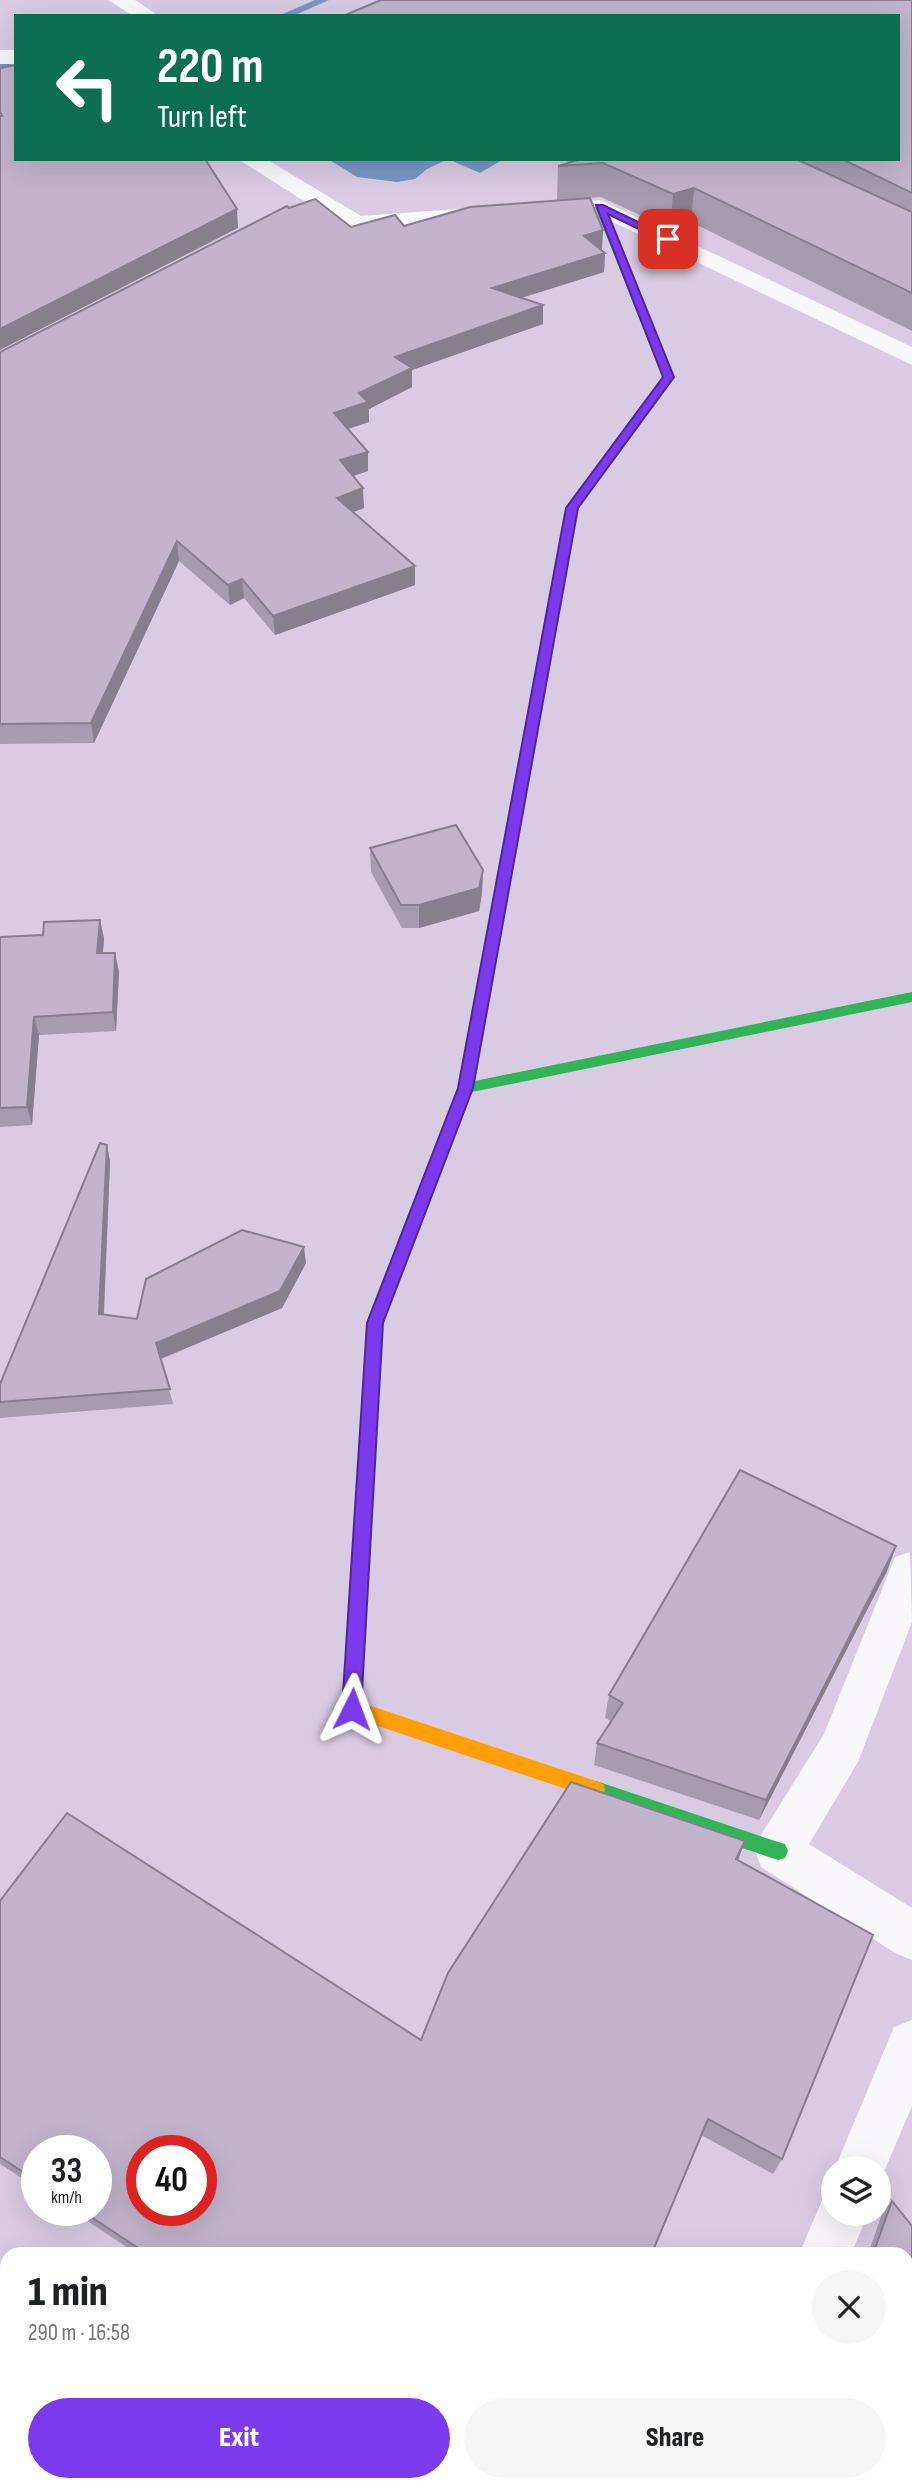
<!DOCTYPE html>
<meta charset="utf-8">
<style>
body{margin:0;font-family:"Sofia Sans Condensed",sans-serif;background:#f6f6f6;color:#202124;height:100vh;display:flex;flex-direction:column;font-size:26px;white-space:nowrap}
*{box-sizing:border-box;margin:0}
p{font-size:23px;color:#757577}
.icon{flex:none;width:38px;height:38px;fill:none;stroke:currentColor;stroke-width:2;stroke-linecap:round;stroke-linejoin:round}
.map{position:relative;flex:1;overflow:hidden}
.drawer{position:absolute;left:0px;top:2247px;width:914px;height:245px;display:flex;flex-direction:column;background:#fff;border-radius:21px 21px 0 0;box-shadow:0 7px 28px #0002}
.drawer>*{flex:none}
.banner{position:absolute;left:14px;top:14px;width:886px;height:147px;border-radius:0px;box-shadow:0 7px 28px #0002;background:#0b6e4f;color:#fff;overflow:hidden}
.controls{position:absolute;left:821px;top:2156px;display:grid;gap:14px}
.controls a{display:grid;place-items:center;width:70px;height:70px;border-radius:50%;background:#fff;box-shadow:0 7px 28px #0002;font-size:35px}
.speed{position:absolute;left:21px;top:2135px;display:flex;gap:14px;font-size:35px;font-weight:700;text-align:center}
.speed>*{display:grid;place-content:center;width:91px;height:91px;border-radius:50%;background:#fff;box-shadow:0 7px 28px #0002;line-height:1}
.speed small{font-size:18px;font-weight:400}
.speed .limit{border:10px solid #d22;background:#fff;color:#111}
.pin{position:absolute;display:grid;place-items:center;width:60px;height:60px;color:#fff;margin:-30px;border-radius:14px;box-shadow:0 4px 10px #0006}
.me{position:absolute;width:77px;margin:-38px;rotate:3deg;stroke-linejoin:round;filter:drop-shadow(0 0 5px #0008)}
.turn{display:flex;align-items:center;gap:24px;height:147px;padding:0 28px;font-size:32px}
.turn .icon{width:91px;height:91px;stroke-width:2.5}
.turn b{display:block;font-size:49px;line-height:60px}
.round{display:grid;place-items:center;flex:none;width:74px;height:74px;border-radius:37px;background:#f6f6f6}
.headline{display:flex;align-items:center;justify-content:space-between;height:119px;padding:0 28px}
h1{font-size:42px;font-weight:800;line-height:52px}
.cta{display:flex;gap:14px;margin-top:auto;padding:14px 28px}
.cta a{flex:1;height:80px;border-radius:42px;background:#7c3aed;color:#fff;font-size:28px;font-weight:800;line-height:80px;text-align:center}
.cta a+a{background:#f6f6f6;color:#202124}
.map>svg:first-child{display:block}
.water{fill:#7697c3}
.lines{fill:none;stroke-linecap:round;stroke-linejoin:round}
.stream{fill:#7697c3;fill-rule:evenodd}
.street{fill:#f9f7fb;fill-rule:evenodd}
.fast{fill:#30b455;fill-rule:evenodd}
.slow{fill:#ff9f0a;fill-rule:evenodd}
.wall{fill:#a69baf}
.shaded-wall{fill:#877e8e}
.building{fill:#c1b4cb;stroke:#877e8e;stroke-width:2;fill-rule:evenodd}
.route{fill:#7c3aed;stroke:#51269a;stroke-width:2}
</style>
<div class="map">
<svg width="912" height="2492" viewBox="0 0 912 2492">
<rect width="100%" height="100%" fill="#d8cbe2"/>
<path class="water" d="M328,159H504L480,173L448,159L427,169L415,179L397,182L357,177Z"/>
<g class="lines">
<g class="stream">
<path d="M315,0H329L293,16H278Z"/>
<rect x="0" y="62" width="16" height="6"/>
</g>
<g class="street">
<path d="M108,0H135L159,16H133Z"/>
<rect x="0" y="50" width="16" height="14"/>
<path d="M238,159H266L361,216L484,207L493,209L496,214L493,219L484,221L357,231L348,229Z"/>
<path d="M600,200L912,347V365L596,214H557L553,209L557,204Z"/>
<path d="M910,1552L912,1622L858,1762L809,1844L912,1908V1960L895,1953L761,1867L755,1851L761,1835L824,1734L895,1557Z"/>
<path d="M912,2020V2106L878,2186V2168H835L894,2027Z"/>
<path d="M833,2192V2214H868L851,2254H799L824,2196Z"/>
<path d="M702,2485H758L755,2492H699Z"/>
</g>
<g class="fast">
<path d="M600,204L605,207L673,378L578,508L566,574L560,578L554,574L566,508L663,378L595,207Z"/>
<path d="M496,919L503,924L475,1081L912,992V1002L472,1092L383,1323L366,1627L363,1633L357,1635L351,1633L348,1627L367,1323L459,1088L489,924Z"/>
<path d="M596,1781L778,1842L785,1844L788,1851L785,1858L778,1860L596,1799L589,1796L587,1790L589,1784Z"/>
</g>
<g class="slow">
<path d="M560,570L566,574L503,924L496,929L489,924L554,574Z"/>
<path d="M357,1619L363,1621L366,1627L362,1703L596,1781L603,1784L605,1790L603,1796L596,1799L345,1715L343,1709L348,1627L351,1621Z"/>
</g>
</g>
<g class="wall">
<path d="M912,0V331L691,222L670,229L601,197L557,200L558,166L570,163L563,159H898Z"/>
<path d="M289,208L351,227L404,226L603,230L601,249L605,253L604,272L521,298L543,324L412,370V387L369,409V422L348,429L368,471L353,476L364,508L353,512L415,566V585L275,635L244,598L230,605L179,561L94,743L0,744V352Z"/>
<path d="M370,848L483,870L482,893L479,911L419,928H402L371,872Z"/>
<path d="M100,920L104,939L103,953H115L119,972L116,1031L39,1035L32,1125L0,1127V937L43,935Z"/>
<path d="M107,1145L110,1162L104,1314L137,1319L306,1263L282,1308L161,1359L173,1404L0,1418V1384Z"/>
<path d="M896,1546L887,1571L759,1820L594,1765L597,1743L611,1721L605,1718L609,1695Z"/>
<path d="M738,1860L782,2159L773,2174L701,2135L654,2248L665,2254H137L71,2210H96L37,2151V2188L0,2164V1901L421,2040Z"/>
<path d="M892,2201L912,2226V2371L906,2368V2254H868L883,2211Z"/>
<path d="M770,2485H906L912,2492H766Z"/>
</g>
<g class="shaded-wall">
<path d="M694,188L691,222L670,229L673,194Z"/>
<path d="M237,209L238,228L0,350V329Z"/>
<path d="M603,230L602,249L583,255L584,236Z"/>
<path d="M605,253L604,272L492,307V288Z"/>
<path d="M543,305V324L412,370V387L369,409V422L335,433L334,413L359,393L395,357Z"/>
<path d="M368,452V471L341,480L340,460Z"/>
<path d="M363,488L364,508L338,518L337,498Z"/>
<path d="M177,541L179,561L94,743L91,723Z"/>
<path d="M415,566V585L275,635L273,616Z"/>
<path d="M242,579L244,598L230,605L228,585Z"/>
<path d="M483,870L482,893L479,911L419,928V905Z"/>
<path d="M100,920L104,939L101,973L97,953Z"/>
<path d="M115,953L119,972L116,1031L113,1012Z"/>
<path d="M34,1017L39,1035L32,1125L27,1107Z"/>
<path d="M107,1145L110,1162L103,1330L99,1314Z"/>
<path d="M304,1247L306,1263L282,1308L160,1359L156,1343Z"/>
<path d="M896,1546L887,1571L759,1820L766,1800Z"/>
<path d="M745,1841L737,1863L736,1859Z"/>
</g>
<g class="building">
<path d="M381,0H912V193L842,159H898V16H343Z"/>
<path d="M16,65V159H205L237,209L0,329V116H2L0,111V68Z"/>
<path d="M582,159H796L912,212V293L694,188L673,194L603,163L558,166Z"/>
<path d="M590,198L603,230L584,236L605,253L492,288L543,305L395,357L412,368L359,393L368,402L334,413L368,452L340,460L363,488L337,498L415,566L273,616L242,579L228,585L177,541L91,723L0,724V352L287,206L289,208L315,199L351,227L395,215L404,226L470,207Z"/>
<path d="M456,825L483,870L479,888L419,905H401L370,848Z"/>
<path d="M100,920L97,953H115L113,1012L34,1017L27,1107L0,1108V937L43,935L44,922Z"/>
<path d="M100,1143L107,1145L99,1314L137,1319L146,1279L242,1230L304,1247L280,1291L156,1343L170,1389L0,1402V1384Z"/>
<path d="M740,1470L896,1546L766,1800L597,1743L623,1703L609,1695Z"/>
<path d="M571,1782L745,1841L736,1859L873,1935L782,2159L708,2119L654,2248L665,2254H147L81,2210H96V2151H37V2181L0,2157V1901L67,1813L421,2040L448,1973ZM142,2151H201V2210H142Z"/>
<path d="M892,2201L912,2226V2359L906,2356V2254H873Z"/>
<path d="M0,2277L7,2280V2485H670L667,2492H0Z"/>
<path d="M906,2453L912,2457V2492H772L775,2485H906Z"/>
</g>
<path class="route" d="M596,205H603L673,239L665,242L608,214L674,377L578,508L473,1088L383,1323L361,1709L358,1716L352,1718L345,1716L342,1709L367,1323L458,1088L566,508L663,377Z"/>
</svg>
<div class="controls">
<a><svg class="icon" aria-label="layers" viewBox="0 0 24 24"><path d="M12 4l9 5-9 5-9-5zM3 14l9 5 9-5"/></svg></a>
</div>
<div class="speed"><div>33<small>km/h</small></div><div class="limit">40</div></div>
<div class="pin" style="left:668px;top:239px;background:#d93025"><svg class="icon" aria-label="arrive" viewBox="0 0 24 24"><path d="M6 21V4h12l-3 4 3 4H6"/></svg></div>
<svg class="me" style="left:352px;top:1709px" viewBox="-20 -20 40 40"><path d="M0-17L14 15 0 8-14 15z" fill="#7c3aed" stroke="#fff" stroke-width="4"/></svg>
<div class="banner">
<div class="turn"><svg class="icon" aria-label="left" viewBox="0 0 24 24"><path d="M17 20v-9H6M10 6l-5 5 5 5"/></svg><div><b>220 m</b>Turn left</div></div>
</div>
<section class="drawer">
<div class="headline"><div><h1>1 min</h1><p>290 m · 16:58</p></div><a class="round"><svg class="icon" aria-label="close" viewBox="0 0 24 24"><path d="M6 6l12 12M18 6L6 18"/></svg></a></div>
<div class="cta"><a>Exit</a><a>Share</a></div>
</section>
</div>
